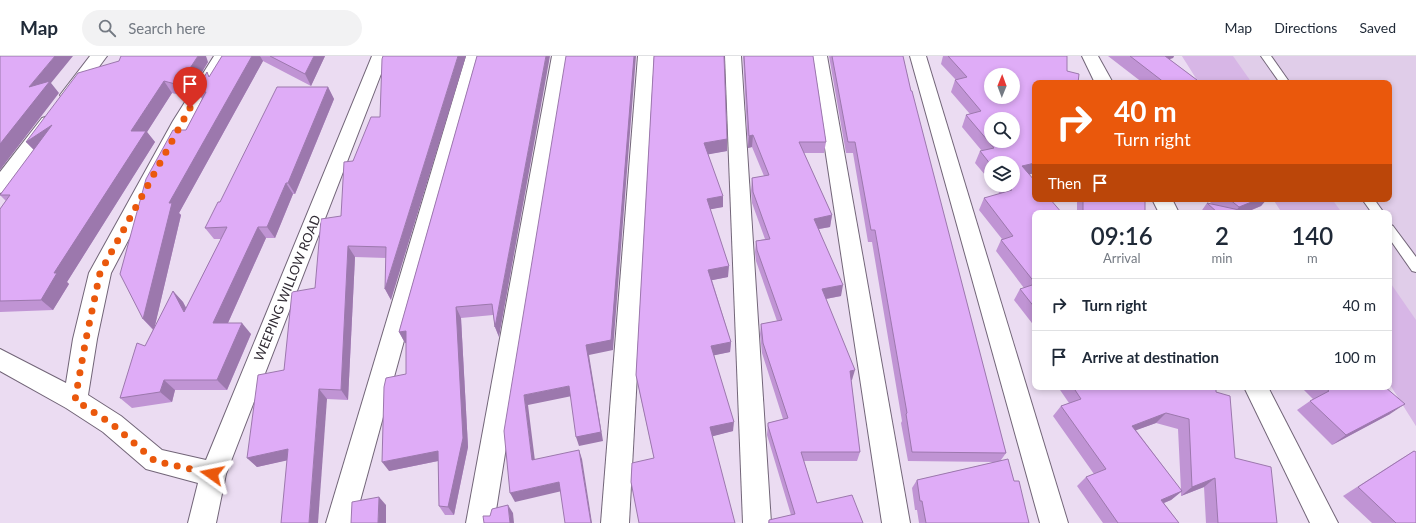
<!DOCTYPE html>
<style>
body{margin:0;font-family:Lato,sans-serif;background:#f2f2f3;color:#1f2937;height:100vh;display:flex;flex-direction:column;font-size:15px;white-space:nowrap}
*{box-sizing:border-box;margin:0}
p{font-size:13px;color:#747a83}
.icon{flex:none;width:22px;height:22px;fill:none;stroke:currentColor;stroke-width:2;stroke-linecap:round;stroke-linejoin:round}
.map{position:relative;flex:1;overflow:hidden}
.details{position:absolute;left:1032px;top:154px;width:360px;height:180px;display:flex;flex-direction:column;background:#fff;border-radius:8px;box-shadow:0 2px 6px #0003}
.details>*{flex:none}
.top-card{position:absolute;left:1032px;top:24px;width:360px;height:122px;border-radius:8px;box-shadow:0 2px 6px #0003;background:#ea580c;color:#fff;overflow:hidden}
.needle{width:26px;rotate:1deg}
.fabs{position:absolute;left:984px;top:12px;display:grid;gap:8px}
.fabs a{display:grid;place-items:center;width:36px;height:36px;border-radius:50%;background:#fff;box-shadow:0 2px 6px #0003;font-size:20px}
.pin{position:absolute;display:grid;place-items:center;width:34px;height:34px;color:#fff;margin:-41px -17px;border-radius:50% 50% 50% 0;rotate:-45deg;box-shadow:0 0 4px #0007}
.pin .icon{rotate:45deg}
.me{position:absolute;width:44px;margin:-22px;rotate:282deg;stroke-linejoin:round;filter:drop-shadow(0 0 3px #0008)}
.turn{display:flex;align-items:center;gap:14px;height:84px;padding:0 16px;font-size:18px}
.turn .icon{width:52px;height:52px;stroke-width:2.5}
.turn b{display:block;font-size:28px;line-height:34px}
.then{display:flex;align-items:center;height:38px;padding:0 16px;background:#0003;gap:8px;font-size:15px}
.eta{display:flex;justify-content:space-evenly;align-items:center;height:68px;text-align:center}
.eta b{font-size:24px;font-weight:600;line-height:28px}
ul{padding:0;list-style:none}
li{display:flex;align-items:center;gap:12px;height:52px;padding:0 16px;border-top:1px solid #e0e1e3}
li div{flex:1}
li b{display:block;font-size:15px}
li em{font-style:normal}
header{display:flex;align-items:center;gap:24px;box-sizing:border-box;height:56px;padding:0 20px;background:#fff;border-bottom:1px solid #e0e1e3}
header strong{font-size:19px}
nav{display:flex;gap:22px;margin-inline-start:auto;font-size:14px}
.search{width:280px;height:36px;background:#f2f2f3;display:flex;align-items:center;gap:10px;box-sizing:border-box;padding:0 14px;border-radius:22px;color:#747a83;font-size:15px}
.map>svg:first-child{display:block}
.built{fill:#e0cde9}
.green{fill:#d7b6e6}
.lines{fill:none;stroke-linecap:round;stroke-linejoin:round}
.lane-casing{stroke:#726578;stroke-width:2}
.street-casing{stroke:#726578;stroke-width:2}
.lane{fill:#fff;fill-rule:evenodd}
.street{fill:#fff;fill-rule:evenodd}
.wall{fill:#c094d4;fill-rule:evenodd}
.shaded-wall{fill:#9c78ad}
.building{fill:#dfacf7;stroke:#9c78ad;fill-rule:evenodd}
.route{stroke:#ea580c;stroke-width:7;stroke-dasharray:0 12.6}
.labels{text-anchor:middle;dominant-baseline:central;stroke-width:3;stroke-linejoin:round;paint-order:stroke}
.street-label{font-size:13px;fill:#322c35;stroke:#fff}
</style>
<header>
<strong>Map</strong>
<div class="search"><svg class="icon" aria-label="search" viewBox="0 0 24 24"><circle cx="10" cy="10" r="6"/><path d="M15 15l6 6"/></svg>Search here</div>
<nav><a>Map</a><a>Directions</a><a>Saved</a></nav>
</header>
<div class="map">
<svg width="1416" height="467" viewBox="0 0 1416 467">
<rect width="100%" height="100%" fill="#ebdcf2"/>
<path class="built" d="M1182,0H1416V370L1389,327V157H1282L1273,143H1389V27H1199Z"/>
<g class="green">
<path d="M1182,0H1233L1252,27H1199Z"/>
<path d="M1273,143H1332L1342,157H1282Z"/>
<path d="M1389,225L1416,264V370L1389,327Z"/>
</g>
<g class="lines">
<defs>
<g id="lane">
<path d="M1261,0H1271L1290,27H1280Z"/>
<path d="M1362,143H1374L1384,157H1372Z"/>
<path d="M1389,168L1393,170L1416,201V216L1412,215L1389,182Z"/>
</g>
<g id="street">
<path d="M90,0H107L75,43L69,45L63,43L60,39Z"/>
<path d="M214,0H230L191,65L111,217L97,283L88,339L121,360L162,394L206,404L372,0H388L226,418L216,467H188L198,427L146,413L103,376L66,352L0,315V293L66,327L73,283L89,217L173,65Z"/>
<path d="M466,0H482L354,467H326Z"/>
<path d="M552,0H568L494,467H466Z"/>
<path d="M638,0H654L629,467H601Z"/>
<path d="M725,0H741L771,467H743Z"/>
<path d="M811,0H827L910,467H882Z"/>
<path d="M910,0H926L1068,467H1040Z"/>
<path d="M1082,0H1098L1113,27H1095Z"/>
<path d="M49,60L56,62L58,66L56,70L7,135L0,137V116L42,62Z"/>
<path d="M1152,143H1172L1179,157H1159Z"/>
<path d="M1244,331H1268L1338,467H1310Z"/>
</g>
</defs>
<use href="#lane" class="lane-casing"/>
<use href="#street" class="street-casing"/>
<use href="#lane" class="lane"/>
<use href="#street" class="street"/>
</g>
<g class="wall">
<path d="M222,0H325L311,30L263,5L179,157L181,159L154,273L173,235L183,246L186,252L221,183H214L205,172L220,146L328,31L334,43L295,138H293L275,182H266L228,267L251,278L227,334H175L172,346L132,352L120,342L153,274L143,263L186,74L202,43L197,34L210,20Z"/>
<path d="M477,0L499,281L495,271L493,259L461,262L468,391L454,459H445L439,450L438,405L389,415L406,318V287H405L399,276Z"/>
<path d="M654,0L727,83V95L708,98L723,151L710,153L728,221L712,224L731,286L730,296L714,299L733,375L712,380L654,402L638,329L636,319Z"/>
<path d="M743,0H813L826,86L824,97H804L832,159L830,171L819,173L841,240L826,243L852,324H851L860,396L857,405H804L817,447L863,467H768L769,464L791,459L767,379L768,367L783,363L762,297L760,278L761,268L777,265L756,205L755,196L756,185L765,183L752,147L751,134L752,122L764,120L752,91L748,92Z"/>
<path d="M829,0H903L911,35L1006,397L1001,404L1014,425L1029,467H919L917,454H915L912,432L917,424L995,406L908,405L901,367L902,365L872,186H868L853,97H846Z"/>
<path d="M943,0H1067L1029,119L1035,157V271L1014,244L1020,233L1024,232L996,195L1001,184L1002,183L979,154L984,142L1000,138L993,129H1013L991,107V126L975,107L980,95H982L962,71L966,59L970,58L951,36L955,24H956L941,8Z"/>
<path d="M1108,0H1174L1173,2L1169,3L1197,24L1195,27H1143Z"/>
<path d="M119,5L208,6L187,41L172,37L147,76L155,86L67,226L69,228L53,254L0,256V153L6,145L0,139L34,94L26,86Z"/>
<path d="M380,61L391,244L385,233L386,202L355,201L348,344L327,343L287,404L257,411L247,402L284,314L315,232L341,160L353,105Z"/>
<rect x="1077" y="143" width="68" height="14"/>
<path d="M1207,143H1267L1261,150L1247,156L1253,157H1200L1207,147L1213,149Z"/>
<path d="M1058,331H1216V336L1235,402L1277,467H1206L1204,431L1181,440V436L1171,444L1164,447L1179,467H1103L1077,430L1086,421L1094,418L1053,360L1061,350L1069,347ZM1156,367L1178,373L1181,434L1136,374Z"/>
<path d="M1301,331H1385L1390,358L1332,389L1297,354L1310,345L1313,343Z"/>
<path d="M1414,395L1416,467H1372L1343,440L1399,404Z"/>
</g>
<g class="shaded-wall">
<path d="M55,0H73L51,27L59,37L0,114V88L29,31Z"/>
<path d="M198,0H206L208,6L187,41L179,29Z"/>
<path d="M252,0H260L263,5L179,157L181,159L154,274L143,263L169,147Z"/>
<path d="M314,0H325L311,30L305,18Z"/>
<path d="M458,0H466L391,244L385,233Z"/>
<path d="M546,0H550L499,281L495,271Z"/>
<path d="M634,0H636L613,294L589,299L603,385L579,390L576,381L586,289Z"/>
<path d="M1159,0H1174L1173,2L1154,8Z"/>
<path d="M1197,24L1195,27H1189Z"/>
<path d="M164,25L172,37L147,76L155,86L67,226L69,228L53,254L41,244L54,217L131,75Z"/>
<path d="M328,31L334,43L295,138L288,127Z"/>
<path d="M52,69L37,97L26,86Z"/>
<path d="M753,79L752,91L748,92L749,80Z"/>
<path d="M727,83V95L705,99L704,87Z"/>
<path d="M1035,107V117L1017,122L1022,110Z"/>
<path d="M286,127L293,138L275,182L267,171Z"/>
<path d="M723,140V151L707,154V143Z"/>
<path d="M1259,143H1267L1261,150L1244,157H1234L1239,151Z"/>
<path d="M832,159L830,171L813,174L814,163Z"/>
<path d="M258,171L266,182L223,278L213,267Z"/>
<path d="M348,190L355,201L348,344L341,334Z"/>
<path d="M729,210L728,221L708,225V214Z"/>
<path d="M843,229L841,240L820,244L822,233Z"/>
<path d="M173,235L183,246L194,267L184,256Z"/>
<path d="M456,251L461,262L468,391L454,459L448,451Z"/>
<path d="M242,267L251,278L227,334L217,324Z"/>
<path d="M406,275L412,285L405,287L399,276Z"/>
<path d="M731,286L730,296L711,300V290Z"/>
<path d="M855,314L852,324L847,325L850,315Z"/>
<path d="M164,324L175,334L172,346L160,336Z"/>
<path d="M569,330L572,340L528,349L536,413L532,404L524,339Z"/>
<path d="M319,333L327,343L318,467H309Z"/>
<path d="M1405,348L1390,358L1332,389L1346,379Z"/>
<path d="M1166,357L1156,367L1123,379L1132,370Z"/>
<path d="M734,366L733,375L710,381V371Z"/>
<path d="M288,393L298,402L257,411L247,402Z"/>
<path d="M579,394L582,403L592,467H591Z"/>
<path d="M438,395L443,404L389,415L382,406Z"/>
<path d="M1215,422L1204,431L1181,440L1192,431Z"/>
<path d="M559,426L562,435L515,446L510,437Z"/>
<path d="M1182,435L1171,444L1151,452L1161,444Z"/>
<path d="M379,441L386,449V467H378Z"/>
<path d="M508,449L513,457L514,467H510Z"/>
</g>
<g class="building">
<path d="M0,0H55L29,31L50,25L0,88Z"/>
<path d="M121,0H198L179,29L164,25L131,75H146L54,217H57L41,244L0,245V153L10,139H0L52,69L26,86L78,17L119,5Z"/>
<path d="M222,0H252L169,147H172L143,263L120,218L146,123L173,74H186L206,36L197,34L207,16L209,21Z"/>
<path d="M270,0H314L305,18Z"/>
<path d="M383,0H458L385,233L386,191L348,190L341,334L319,333L309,467H281L288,393L247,402L258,319L284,314L292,236L315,232L321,163L341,160L344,106L353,105L371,61H380L382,3Z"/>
<path d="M477,0H546L495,271L492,248L456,251L463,382L448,451L439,450L438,395L382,406L384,331L386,322L406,318V275L399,276Z"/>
<path d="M566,0H634L611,284L586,289L601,376L576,381L569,330L524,339L532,404L579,394L591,467H565L559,426L510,437L504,375Z"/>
<path d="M654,0H724L727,83L704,87L723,140L707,143L729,210L708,214L731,286L711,290L734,366L710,371L735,467H639L631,426L632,407L654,402L636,319Z"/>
<path d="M744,0H813L826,86H799L832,159L814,163L843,229L822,233L855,314L850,315L860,396H801L817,447L852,439L863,467H769V464L795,458L768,370V367L788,362L763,287L761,268L782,264L757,194L756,185L770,183L753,136L752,122L769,119L753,79L749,80Z"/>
<path d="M832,0H903L911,35H912L1006,397L912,396L906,358L907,357L875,174H871L855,86H848Z"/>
<path d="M948,0H1067V15L1079,18L1078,27H1035V107L1022,110L1035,125V143H1050L1062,157H1035V227L1001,184L1013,180L984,142L1012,134L1008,129H1013V107H991V109L980,95L994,92L966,59L981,55L955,24L967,21ZM991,19H1013V41H991ZM991,63H1013V85H991Z"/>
<path d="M1130,0H1165L1197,24L1189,27H1165Z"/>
<path d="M277,31H328L288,127H286L267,171H258L213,267H242L217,324H164L160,336L120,342L137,287L145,290L173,235L184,256L227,171L205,172L218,146H220Z"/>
<rect x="1083" y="143" width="62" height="14"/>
<path d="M1229,143H1259L1239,151Z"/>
<path d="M1207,147L1253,157H1218Z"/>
<path d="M1035,228V252L1020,233Z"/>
<path d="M1073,331H1216V336L1230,340L1235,402L1271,411L1277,467H1218L1215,422L1192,431L1189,363L1166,357L1132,370L1182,435L1161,444L1179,467H1118L1086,421L1106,413L1061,350L1081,343Z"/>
<path d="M1324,331H1385L1405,348L1346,379L1310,345L1329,335Z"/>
<path d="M1414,395L1416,396V467H1396L1358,431Z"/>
<path d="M1008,403L1014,425H1019L1029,467H926L922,445H920L917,424Z"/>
<path d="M379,441L378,467H351L352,446Z"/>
<path d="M508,449L510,467H484L483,460H490L492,453Z"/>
</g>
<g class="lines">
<path class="route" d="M190,52L100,217L86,283L75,344L112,368L155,405L212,418"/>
</g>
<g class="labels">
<g class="street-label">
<text transform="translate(287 232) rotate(-68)">WEEPING WILLOW ROAD</text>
</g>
</g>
</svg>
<div class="fabs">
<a><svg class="needle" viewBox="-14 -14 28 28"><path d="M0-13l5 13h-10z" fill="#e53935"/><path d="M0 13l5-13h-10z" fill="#747a83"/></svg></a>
<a><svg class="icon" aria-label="search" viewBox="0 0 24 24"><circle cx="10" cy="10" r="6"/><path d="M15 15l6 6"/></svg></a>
<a><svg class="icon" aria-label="layers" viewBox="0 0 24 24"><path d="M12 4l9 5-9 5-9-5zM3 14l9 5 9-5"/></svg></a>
</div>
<div class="pin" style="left:190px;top:52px;background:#d93025"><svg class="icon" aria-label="arrive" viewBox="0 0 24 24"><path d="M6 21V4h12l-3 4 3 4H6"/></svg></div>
<svg class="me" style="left:212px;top:418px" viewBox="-20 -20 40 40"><path d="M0-17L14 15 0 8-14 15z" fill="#ea580c" stroke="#fff" stroke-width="4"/></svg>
<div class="top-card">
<div class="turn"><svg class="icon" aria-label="right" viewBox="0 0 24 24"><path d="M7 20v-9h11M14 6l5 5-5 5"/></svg><div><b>40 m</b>Turn right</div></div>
<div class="then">Then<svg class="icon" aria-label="arrive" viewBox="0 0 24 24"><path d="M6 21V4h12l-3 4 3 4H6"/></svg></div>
</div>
<section class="details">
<div class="eta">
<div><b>09:16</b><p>Arrival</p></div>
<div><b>2</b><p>min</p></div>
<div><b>140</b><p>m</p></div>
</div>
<ul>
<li><svg class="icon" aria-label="right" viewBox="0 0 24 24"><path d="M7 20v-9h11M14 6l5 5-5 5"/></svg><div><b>Turn right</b></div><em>40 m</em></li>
<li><svg class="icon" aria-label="arrive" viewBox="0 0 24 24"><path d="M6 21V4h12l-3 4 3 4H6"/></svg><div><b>Arrive at destination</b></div><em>100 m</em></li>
</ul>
</section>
</div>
